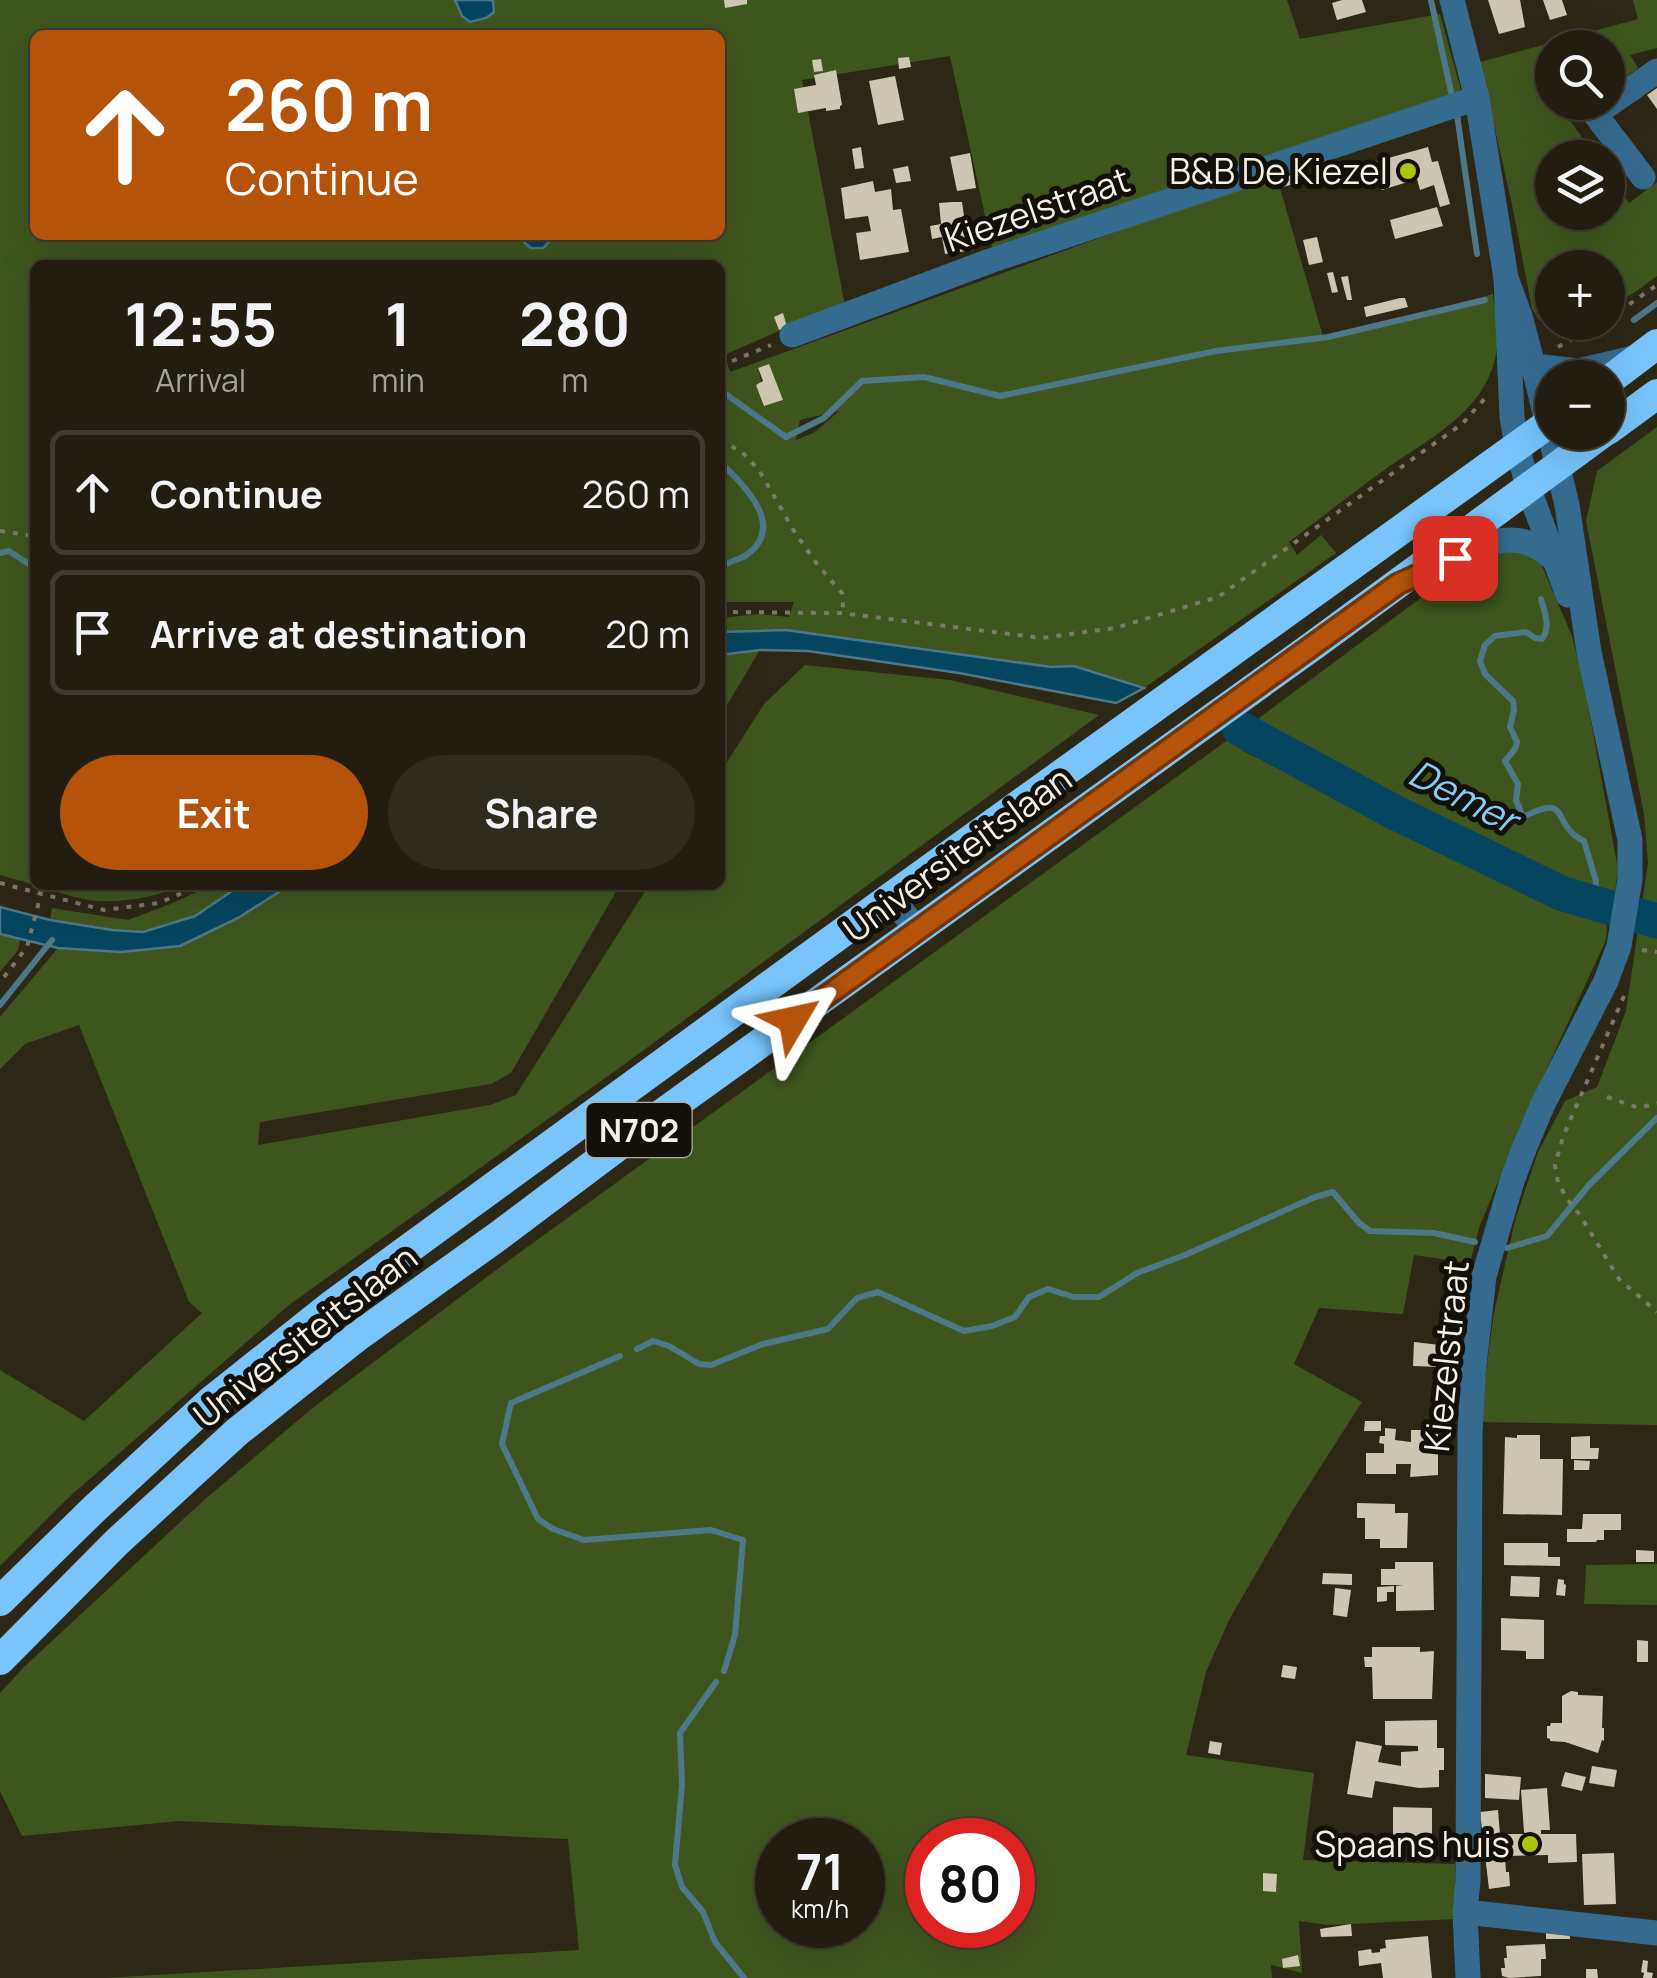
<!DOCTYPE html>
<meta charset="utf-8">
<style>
body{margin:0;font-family:Manrope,sans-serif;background:#2e2a1e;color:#f1f3f6;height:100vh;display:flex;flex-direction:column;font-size:38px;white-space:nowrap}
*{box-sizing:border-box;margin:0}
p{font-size:32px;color:#a2a29f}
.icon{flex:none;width:55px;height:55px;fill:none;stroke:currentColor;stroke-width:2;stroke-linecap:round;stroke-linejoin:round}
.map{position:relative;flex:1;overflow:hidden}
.side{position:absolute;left:30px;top:260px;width:695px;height:630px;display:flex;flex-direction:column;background:#221d10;border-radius:15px;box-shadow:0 10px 40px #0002,0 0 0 2px #3f3b30}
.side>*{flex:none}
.hud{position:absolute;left:30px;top:30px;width:695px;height:210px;border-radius:15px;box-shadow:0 10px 40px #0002,0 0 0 2px #3f3b30;background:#b45309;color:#fff;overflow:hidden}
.buttons{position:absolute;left:1535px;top:30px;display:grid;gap:20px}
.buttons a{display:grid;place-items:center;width:90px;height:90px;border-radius:50%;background:#221d10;box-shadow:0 10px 40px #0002,0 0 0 2px #3f3b30;font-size:50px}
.speed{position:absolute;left:755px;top:1818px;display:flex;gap:20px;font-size:50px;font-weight:700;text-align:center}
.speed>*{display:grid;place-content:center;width:130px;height:130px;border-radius:50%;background:#221d10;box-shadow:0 10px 40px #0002,0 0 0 2px #3f3b30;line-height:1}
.speed small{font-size:25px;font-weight:400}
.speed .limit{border:15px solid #d22;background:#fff;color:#111}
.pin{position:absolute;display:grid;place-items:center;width:85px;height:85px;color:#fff;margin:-42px;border-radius:20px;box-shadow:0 5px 15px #0006}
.me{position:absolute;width:110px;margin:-55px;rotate:54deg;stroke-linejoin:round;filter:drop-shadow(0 0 8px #0008)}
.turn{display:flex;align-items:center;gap:35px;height:210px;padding:0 30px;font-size:45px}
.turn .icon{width:130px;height:130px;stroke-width:2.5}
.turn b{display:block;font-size:70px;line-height:85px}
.eta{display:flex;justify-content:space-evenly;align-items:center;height:170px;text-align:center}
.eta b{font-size:60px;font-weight:700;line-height:70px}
.cta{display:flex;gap:20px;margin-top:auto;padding:20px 30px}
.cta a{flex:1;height:115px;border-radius:60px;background:#b45309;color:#fff;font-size:40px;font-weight:700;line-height:115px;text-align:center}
.cta a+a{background:#2e2a1e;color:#f1f3f6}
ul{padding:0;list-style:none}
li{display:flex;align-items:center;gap:30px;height:125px;margin:0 20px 15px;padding:0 10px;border:5px solid #3f3b30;border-radius:15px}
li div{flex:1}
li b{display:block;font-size:38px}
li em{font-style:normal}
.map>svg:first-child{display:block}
.green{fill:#3f551e;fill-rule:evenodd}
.water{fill:#064560;stroke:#4d7888;stroke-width:2.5}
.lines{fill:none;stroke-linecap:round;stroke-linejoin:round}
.stream{stroke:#4d7888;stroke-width:6}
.river{stroke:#064560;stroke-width:35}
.building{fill:#cdc6b0}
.path{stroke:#7d786a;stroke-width:4;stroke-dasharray:5 8;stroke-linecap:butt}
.minor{stroke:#366b90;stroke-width:25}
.highway{stroke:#78c4fb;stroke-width:30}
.route-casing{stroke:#753606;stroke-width:25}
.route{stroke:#b45309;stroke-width:18}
.poi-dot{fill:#acc610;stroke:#131009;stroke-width:4}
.labels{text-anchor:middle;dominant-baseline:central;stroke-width:10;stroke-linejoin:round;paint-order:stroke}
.shield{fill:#131009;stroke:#b0ada3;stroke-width:2.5}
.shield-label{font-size:32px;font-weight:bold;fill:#f4f0e5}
.poi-label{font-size:35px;fill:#f4f0e5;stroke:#131009;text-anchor:end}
.street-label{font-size:35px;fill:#f4f0e5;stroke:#131009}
.water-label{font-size:38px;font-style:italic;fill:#84ccf4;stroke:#131009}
</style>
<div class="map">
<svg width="1657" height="1978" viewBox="0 0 1657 1978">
<rect width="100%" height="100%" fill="#2d2716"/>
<g class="green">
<path d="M0,0H1287L1300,39L1440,14L1462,94L993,252L950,56L802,80L845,306L781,330L724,355L730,372L1276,174L1324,340L1493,294C1494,307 1498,320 1498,332C1498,405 1438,433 1387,468C1354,492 1322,517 1289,542L1297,555L1321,535L1336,553L1144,688L1074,666L1052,667L786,630L720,632V618L760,614L789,617L794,602H720V265H35V885L0,875ZM35,35H720V235H35ZM768,364L783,400L782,401L766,403L758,368ZM839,411L815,432L796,440L800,420Z"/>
<path d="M1633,0H1657V48L1630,55L1638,68L1608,90V48H1552V102L1591,103L1569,119L1596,157L1552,158V212H1608V174L1629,203L1657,182V276L1637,291L1608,308V268H1552V321L1539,320L1532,309L1514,214L1480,62L1638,19Z"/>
<path d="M1657,427V1425L1479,1422L1494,1312L1516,1217L1538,1152L1565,1101L1597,1087L1626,1011L1648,863L1644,814L1586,521L1597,471Z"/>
<path d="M1499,550H1525L1541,564L1572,636L1585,689L1618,869L1615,892L1589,893L1571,887L1518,862L1255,721L1468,563Z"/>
<path d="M760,650L720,717V655Z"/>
<path d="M805,665L950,680L1099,715L622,1066L289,1305L68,1498L0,1566V1370L84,1421L202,1313L189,1302L79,1025L25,1044L0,1069V1017L58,948L121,952L180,946L238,918L290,885H620L511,1073L491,1084L260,1122L258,1145L490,1105L516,1095L649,885H720V773L764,704Z"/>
<path d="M1229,739L1243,751L1514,882L1577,910L1602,918L1607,926L1606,940L1531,1103L1480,1225L1470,1263L1414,1255L1403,1314L1319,1308L1294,1364L1362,1402L1291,1513L1229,1620L1206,1672L1186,1755L1314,1773L1303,1860L1455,1864L1456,1919L1328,1925L1299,1921L1302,1973L1271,1965L1272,1978H104L579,1950L568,1839L180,1821L22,1836L0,1791V1693L24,1667L203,1501L310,1410L508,1261ZM778,1840H862V1925H778ZM928,1840H1012V1925H928Z"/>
<path d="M36,885H181C158,898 110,905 84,899C68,896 52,890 36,885Z"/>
<path d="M212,885H241L195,916L143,932L112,930L50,920L52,908L128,920L168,905Z"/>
<path d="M0,934L20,939L18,950L0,972Z"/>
<path d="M1657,1564V1605L1584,1604L1586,1565Z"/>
</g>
<g class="water">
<path d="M455,0H493L494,12L486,18L470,22L462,16Z"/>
<path d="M515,235H556L543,248H531Z"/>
<path d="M786,630L1051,667L1074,666L1144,688L1116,703L959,673L808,651L760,650L720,655V632Z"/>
<path d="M241,885H290L238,918L180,946L121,952L58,948L0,934V907L50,920L112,930L143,932L195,916Z"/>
</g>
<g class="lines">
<g class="stream">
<path d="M1431,0L1451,92"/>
<path d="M1457,115L1477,254"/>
<path d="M1634,320L1657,303"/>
<path d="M720,390L786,437L824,418L862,381L924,377L1000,396L1216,351L1328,337L1485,300"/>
<path d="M720,462C743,484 786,525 748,554C740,560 728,561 720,568"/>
<path d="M0,553L9,551L35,568"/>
<path d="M1541,599C1545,613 1551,628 1542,639L1535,638L1526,632L1495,636L1485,645L1480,661L1485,674L1513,701L1514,710L1510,727L1517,742L1515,749L1505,761L1518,784L1516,800L1523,817C1573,792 1549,824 1584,841L1596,881L1594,903"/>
<path d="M0,1005L52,940"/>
<path d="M1507,1248L1547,1236L1589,1185L1657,1118"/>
<path d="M637,1349L653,1341L669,1346L699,1364L711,1365L763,1344L828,1329L857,1298L878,1292L964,1331L992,1326L1015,1317L1029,1297L1048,1289L1074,1297H1099L1137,1273L1185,1255L1315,1197L1333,1192L1359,1223L1370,1231L1434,1233L1475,1242"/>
<path d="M620,1356L511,1403L502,1444L538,1519L553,1529L584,1540L711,1530L743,1540L735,1635L724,1671"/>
<path d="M716,1682L680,1733L682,1784L675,1865L682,1887L703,1912L715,1942L744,1978"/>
</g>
<path class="river" d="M1239,728L1396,813L1563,894L1657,921"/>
</g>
<g class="building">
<path d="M724,0H747V4L725,8Z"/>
<path d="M1342,0H1362L1366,12L1337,20L1332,3Z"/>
<path d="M1488,0H1520L1525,27L1499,34Z"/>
<path d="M1543,0H1562L1567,15L1550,20Z"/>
<path d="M909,57L911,67L899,69L898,58Z"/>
<path d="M821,59L823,71L814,72L812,60Z"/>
<path d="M836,70L842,105L840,106V109L826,111V108L798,113L794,89L816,85L814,75Z"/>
<path d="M895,76L904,120L878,125L869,81Z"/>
<path d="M1657,88V109L1647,95Z"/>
<path d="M861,147L864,168L855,169L852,149Z"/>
<path d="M1428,147L1432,162L1438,161L1450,204L1440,207L1434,185L1420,190L1417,179L1382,190L1374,162Z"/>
<path d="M970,153L976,188L957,191L950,157Z"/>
<path d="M908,166L911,181L896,183L893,169Z"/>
<path d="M1291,175L1294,184L1279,188L1277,179Z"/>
<path d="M873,181L875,192L891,189L893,210L901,209L909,252L860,260L856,233L871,231L868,216L845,219L841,188Z"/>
<path d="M952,202H962L966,230L971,229L974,250L945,254L942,237L932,239L930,226L941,224L939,203Z"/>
<path d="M1437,207L1443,226L1395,239L1390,220Z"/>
<path d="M1317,237L1323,262L1309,265L1303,240Z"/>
<path d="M1333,272L1338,292L1332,293L1327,273Z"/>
<path d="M1348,276L1352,300H1347L1341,277Z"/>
<path d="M1400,298H1405L1408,307L1366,317L1364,307Z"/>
<path d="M783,313L787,327L779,330L774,317Z"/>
<path d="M769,364L783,400L764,406L756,385L763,381L758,368Z"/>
<path d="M1414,1342L1440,1345L1439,1367L1413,1366Z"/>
<path d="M1365,1421H1381V1431H1364Z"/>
<path d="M1385,1428L1396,1429L1395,1440L1411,1442V1430H1426V1434H1438V1475L1410,1477L1411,1464H1396V1474H1366V1453H1384V1444L1379,1443L1380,1436H1385Z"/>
<path d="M1517,1435H1540V1459H1563L1562,1515L1503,1514L1505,1437L1517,1438Z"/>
<path d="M1590,1436V1448H1599L1598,1459H1571V1437Z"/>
<path d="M1574,1460L1590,1461L1589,1470H1574Z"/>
<path d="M1357,1503L1395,1504V1513H1408L1407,1548H1380V1539H1365V1518H1357Z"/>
<path d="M1583,1514H1621V1530H1604V1540H1597L1596,1542H1567V1529H1582Z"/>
<path d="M1504,1543H1548V1557H1560V1566L1504,1565Z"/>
<path d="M1636,1550L1654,1551V1562H1636Z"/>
<path d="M1395,1562H1433L1434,1610L1396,1611V1586L1403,1585H1381V1569H1395Z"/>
<path d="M1323,1573L1352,1574V1585L1322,1584Z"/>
<path d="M1511,1576L1540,1577L1539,1597L1510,1596Z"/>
<path d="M1558,1579L1564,1580V1584L1566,1585L1565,1596L1556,1595Z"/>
<path d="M1394,1586V1592H1387V1601L1377,1602V1587Z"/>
<path d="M1335,1588L1351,1590L1347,1617L1333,1615Z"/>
<path d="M1501,1618L1544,1620V1659H1526V1651L1501,1650Z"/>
<path d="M1637,1640L1648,1641V1662H1637Z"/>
<path d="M1372,1647H1420V1652L1434,1651L1432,1699H1373L1372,1667H1365L1364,1657H1372Z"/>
<path d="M1283,1665L1297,1667L1295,1679L1281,1677Z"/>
<path d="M1571,1691L1578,1692V1695L1603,1696L1602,1728H1604V1741L1602,1740L1598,1753L1565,1742L1550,1741V1739L1547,1738V1726H1550L1551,1723H1562V1696Z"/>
<path d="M1437,1720V1748H1444V1770H1439V1787L1419,1788L1375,1781L1372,1798L1347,1794L1356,1741L1382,1746L1378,1762L1401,1766V1752L1418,1751V1746L1385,1745V1721Z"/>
<path d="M1210,1741L1222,1743L1220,1755L1208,1753Z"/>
<path d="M1592,1766L1617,1770L1614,1787L1589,1783Z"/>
<path d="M1565,1772L1586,1777L1582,1791L1561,1786Z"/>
<path d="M1485,1774L1521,1777L1519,1800L1485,1798Z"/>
<path d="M1547,1788L1550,1830H1541V1834H1576L1577,1862L1548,1863V1855L1505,1856L1506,1872H1509L1510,1886L1489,1889L1480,1812L1498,1810L1500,1834H1526L1524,1832L1521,1790Z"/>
<path d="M1393,1807L1432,1808V1844L1393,1845Z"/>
<path d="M1614,1853L1616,1904L1584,1905L1582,1854Z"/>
<path d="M1263,1873L1277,1874L1276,1892L1263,1891Z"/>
<path d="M1351,1924L1352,1936L1321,1937L1320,1929Z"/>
<path d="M1569,1928L1570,1939H1546V1929Z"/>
<path d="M1428,1936L1432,1978H1383L1381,1963L1359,1966L1358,1951L1371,1949L1372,1953L1380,1952V1949L1386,1948L1385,1940Z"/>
<path d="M1545,1944L1546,1959H1541V1976L1509,1978L1502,1976L1501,1968H1505L1504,1958H1507L1506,1946Z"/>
<path d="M1298,1955L1300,1966L1283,1968L1282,1959Z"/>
<path d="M1643,1960L1648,1961L1647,1972L1653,1973L1652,1978H1643L1644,1973L1641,1972Z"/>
<path d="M1586,1969H1597L1598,1978H1586Z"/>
</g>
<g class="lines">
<g class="path">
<path d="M1608,319L1657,285"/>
<path d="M1558,347L1601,322"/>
<path d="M720,366L771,345"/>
<path d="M720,440L742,452L759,470L794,531L817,564L842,593L843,605L841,613"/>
<path d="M0,531L35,536"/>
<path d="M720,612L841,613L1042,638L1115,628L1218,597L1462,424L1488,395"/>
<path d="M0,883L104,910L159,903L200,885"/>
<path d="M1642,950L1657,952"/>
<path d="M4,977L27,947L41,894"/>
<path d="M1624,996L1563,1137L1555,1165L1558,1182L1567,1199L1580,1215L1619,1279L1657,1312"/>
<path d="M1607,1097L1639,1108L1657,1103"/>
</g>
<g class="minor">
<path d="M1452,0L1477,98L1506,278L1512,417L1517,446L1528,487L1568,595"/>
<path d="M1643,177L1595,114L1657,71"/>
<path d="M792,335L990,261L1477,98"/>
<path d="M1534,366L1578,371L1634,358"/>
<path d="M1434,568C1463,554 1502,528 1535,546C1542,549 1549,555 1555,560"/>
<path d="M891,897L917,930"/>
<path d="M1465,1912L1657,1933"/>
<path d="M1468,1978L1465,1912L1468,1881L1470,1434L1473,1374L1484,1276L1512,1181L1524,1149L1543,1104L1606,981L1619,946L1630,879V840L1589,652L1567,505L1537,380L1520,316L1506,278"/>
</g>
<g class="highway">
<path d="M1608,381L1657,344"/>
<path d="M1608,430L1657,394"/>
<path d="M0,1601L93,1510L211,1401L333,1304L891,897L1552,421"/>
<path d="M0,1660L117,1542L237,1432L358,1336L497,1237L638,1131L1314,645L1604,432"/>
</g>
</g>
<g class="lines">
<defs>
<path id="route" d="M793,1020L1398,584L1455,558"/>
</defs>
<use href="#route" class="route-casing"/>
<use href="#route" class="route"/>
</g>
<g class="poi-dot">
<circle cx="1408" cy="171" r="10"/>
<circle cx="1530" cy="1844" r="10"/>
</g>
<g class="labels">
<rect class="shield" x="586.5" y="1103" width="105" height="54" rx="8"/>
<g class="shield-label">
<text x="639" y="1130">N702</text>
</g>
<g class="poi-label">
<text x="1388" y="171">B&amp;B De Kiezel</text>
<text x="1510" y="1844">Spaans huis</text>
</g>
<g class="street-label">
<text transform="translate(1037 209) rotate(-19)">Kiezelstraat</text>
<text transform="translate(957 854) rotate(-36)">Universiteitslaan</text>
<text transform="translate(305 1336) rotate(-38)">Universiteitslaan</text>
<text transform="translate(1446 1356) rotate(-84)">Kiezelstraat</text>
</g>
<g class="water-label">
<text transform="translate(1464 795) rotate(27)">Demer</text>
</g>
</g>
</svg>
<div class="buttons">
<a><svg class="icon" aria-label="search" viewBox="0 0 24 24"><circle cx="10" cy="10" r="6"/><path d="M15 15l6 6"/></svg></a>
<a><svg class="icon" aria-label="layers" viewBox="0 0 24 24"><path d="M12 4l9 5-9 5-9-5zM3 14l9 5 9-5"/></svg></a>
<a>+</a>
<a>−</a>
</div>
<div class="speed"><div>71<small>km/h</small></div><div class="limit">80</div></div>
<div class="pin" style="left:1455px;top:558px;background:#d93025"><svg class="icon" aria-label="arrive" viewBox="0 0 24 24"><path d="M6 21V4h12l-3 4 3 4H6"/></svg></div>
<svg class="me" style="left:793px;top:1020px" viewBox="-20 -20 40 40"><path d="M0-17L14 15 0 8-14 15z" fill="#b45309" stroke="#fff" stroke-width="4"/></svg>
<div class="hud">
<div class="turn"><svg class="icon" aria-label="ahead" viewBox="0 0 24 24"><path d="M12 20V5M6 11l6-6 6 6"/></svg><div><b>260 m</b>Continue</div></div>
</div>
<section class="side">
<div class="eta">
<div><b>12:55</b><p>Arrival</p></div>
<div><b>1</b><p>min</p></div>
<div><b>280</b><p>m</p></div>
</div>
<ul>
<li><svg class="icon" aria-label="ahead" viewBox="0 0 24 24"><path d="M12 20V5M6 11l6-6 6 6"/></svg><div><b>Continue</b></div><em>260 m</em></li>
<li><svg class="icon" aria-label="arrive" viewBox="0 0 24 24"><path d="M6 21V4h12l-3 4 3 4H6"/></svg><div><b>Arrive at destination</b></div><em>20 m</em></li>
</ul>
<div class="cta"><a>Exit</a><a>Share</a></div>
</section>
</div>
